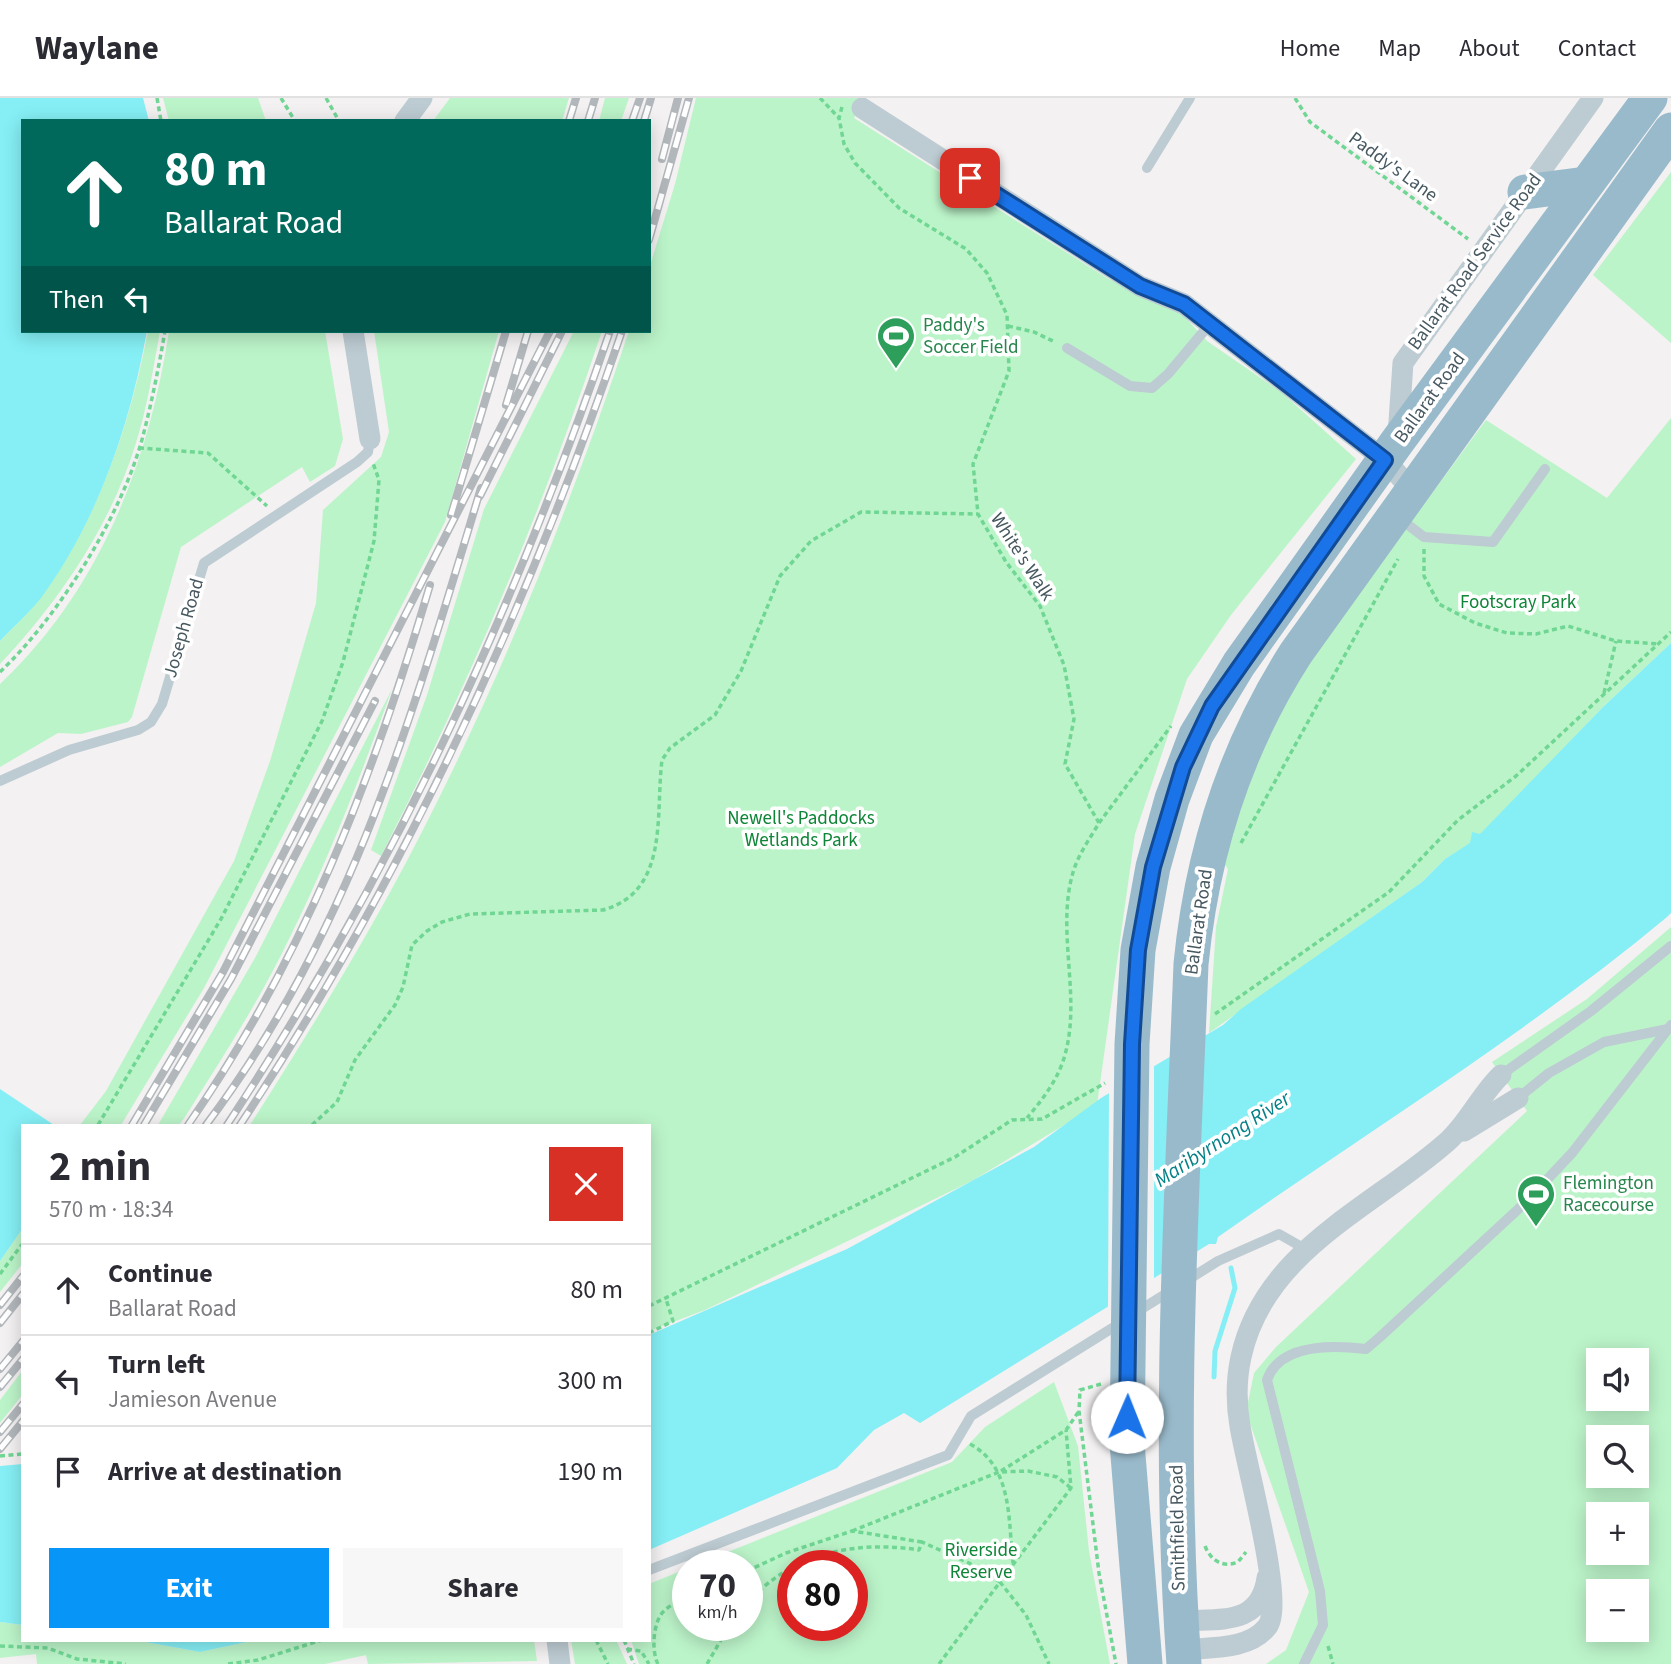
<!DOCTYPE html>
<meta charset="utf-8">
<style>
body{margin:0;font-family:"Source Sans 3",sans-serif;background:#f7f7f7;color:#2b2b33;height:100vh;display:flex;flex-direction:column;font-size:26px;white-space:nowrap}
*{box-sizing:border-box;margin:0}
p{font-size:23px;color:#7c7c81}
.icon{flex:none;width:38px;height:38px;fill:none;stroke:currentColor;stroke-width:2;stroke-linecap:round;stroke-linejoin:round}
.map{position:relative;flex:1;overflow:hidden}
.side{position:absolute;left:21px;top:1026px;width:630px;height:518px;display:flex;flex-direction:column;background:#fff;border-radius:0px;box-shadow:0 4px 18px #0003}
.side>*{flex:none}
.banner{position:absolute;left:21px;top:21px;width:630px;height:214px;border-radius:0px;box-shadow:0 4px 18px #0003;background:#00695c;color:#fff;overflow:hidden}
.fabs{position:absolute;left:1586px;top:1250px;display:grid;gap:14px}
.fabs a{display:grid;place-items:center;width:63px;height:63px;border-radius:0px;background:#fff;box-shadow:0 4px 18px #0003;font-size:35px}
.speed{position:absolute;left:672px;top:1452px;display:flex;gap:14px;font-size:35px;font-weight:700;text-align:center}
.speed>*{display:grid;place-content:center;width:91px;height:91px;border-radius:50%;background:#fff;box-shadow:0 4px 18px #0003;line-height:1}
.speed small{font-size:18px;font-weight:400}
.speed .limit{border:10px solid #d22;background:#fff;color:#111}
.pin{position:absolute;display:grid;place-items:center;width:60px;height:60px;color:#fff;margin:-30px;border-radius:14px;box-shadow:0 4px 10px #0006}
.me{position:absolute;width:77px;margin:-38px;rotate:1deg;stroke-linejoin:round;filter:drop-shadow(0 0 5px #0008)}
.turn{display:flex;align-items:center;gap:24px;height:147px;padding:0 28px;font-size:32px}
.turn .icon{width:91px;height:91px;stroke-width:2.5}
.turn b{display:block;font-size:49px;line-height:60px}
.then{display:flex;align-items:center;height:66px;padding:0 28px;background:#0003;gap:14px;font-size:26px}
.round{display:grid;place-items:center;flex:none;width:74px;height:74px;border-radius:0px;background:#f7f7f7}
.headline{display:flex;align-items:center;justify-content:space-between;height:119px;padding:0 28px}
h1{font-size:42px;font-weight:700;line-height:52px}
.primary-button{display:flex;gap:14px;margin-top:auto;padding:14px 28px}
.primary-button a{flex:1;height:80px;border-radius:0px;background:#0795f7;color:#fff;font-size:28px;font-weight:700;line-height:80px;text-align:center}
.primary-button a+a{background:#f7f7f7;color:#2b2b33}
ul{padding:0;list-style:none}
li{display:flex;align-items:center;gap:21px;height:91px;padding:0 28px;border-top:2px solid #e1e1e2}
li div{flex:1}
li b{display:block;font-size:26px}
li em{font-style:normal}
header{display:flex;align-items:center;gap:42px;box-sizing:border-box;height:98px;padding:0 35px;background:#fff;border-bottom:2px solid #e1e1e2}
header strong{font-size:33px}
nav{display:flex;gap:38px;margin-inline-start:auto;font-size:24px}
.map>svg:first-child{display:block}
.green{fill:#bcf4c9;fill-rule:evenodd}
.water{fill:#85eff5}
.pier{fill:#f3f1f1}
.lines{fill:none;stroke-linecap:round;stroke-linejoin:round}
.stream{stroke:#85eff5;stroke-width:5}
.path{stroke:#70d694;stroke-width:3.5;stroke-dasharray:5 3.5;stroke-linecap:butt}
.service{stroke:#bdcbd2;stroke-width:10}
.minor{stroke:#bdcbd2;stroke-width:21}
.trunk{stroke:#99bacb;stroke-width:35}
.rail-casing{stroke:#b2b7bc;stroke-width:8}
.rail{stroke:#fff;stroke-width:5;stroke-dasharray:16;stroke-linecap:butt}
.route-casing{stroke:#114b97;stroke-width:18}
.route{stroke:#1a73e8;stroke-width:12}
.labels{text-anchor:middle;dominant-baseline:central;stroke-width:7;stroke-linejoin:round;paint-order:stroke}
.street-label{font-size:19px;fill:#475861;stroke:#fff}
.leisure-label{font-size:19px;fill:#27864d;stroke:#fff;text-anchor:start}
.park-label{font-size:19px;fill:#0e8537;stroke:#fff}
.water-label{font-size:21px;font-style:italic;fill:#058087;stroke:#fff}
</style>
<header>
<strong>Waylane</strong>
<nav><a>Home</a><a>Map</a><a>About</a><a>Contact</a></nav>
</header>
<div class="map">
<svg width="1671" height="1566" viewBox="0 0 1671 1566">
<rect width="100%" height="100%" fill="#f3f1f1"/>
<g class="green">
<path d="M163,0H258L266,23H169Z"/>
<path d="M450,0H569L562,23H433Z"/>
<path d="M605,0H629L621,23H599Z"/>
<path d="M696,0H866L854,20L1107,180L1182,216L1207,243L1281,294L1356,361L1231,517L1187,581L1135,736L1097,1007L972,1083L705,1212L649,1233V1027H250C315,925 379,821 433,712C511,557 574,397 629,233H649V171L675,86Z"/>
<path d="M1671,74V245L1593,177Z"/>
<path d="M148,233H160C153,272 147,311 135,348C110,429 57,506 0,566V543C13,529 29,515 40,500C98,422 130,327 148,233Z"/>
<path d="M169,233H325L343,341L335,368L310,384L302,369L181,449L132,619L128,624L81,636L58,635L0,669V586C99,493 149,365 169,233Z"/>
<path d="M374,233H499L445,424L204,890L121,1027H80L106,993L234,763L270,663L316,505L323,412L381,359L389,334Z"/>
<path d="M574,233H602C541,416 469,586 381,758L371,752L427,597L484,411Z"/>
<path d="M1671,320V545L1602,610L1480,737L1472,735L1471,745L1445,761L1422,784L1209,935L1216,829L1228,771L1223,764L1251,673L1303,570L1486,322L1607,400Z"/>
<path d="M392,591C362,675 330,758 290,839C260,902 222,960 185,1019L179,1027H158L255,860Z"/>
<path d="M1671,829V1566H1266L1286,1552L1309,1494L1246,1314L1254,1275L1276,1249L1527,1013L1492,964L1587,901ZM1598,1262H1636V1300H1598ZM1598,1339H1636V1377H1598ZM1598,1416H1636V1454H1598ZM1598,1493H1636V1531H1598Z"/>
<path d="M23,1130V1165L0,1194V1163Z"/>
<path d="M23,1272V1296L0,1325V1302Z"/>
<path d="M1054,1284L1078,1348L1089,1453L1110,1566H639L631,1542H649V1486L688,1470V1528H747V1468H693L952,1364L985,1329ZM793,1468H852V1528H793Z"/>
<path d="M0,1524L23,1527V1542H134L200,1554L256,1542H534L537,1563L368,1566L366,1557L325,1566H37L36,1556L0,1560Z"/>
<path d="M571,1542H616L627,1566H575Z"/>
</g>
<g class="water">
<path d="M0,0H143L149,23H23V233H147C130,327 98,422 41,500C29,515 13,529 0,543Z"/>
<path d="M1671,545V815L1667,819C1525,937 1368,1033 1218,1139L1216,1146H1209L920,1325L904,1315L874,1332L837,1370L649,1452V1237L847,1151L1034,1049L1101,1000L1223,927L1241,911L1422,784L1445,761L1470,745L1472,734L1480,736L1602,610Z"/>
<path d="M0,991L54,1027H23V1130L0,1163Z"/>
<path d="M23,1366V1527L0,1524V1368Z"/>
<path d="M134,1542H256L200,1554Z"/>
</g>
<path class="pier" d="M1154,964V1184L1108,1212L1109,992Z"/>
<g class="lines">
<path class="stream" d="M1214,1279L1215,1253L1235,1190L1231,1170"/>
<g class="path">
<path d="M157,0L161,23"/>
<path d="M281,0L295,23"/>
<path d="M326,0L339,23"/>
<path d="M820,0L839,20"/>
<path d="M1295,0L1310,24L1468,141"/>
<path d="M842,9L839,20L844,46L855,65L899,110L966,151L987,175L1007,217L1009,273L973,366L978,416L1006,464L1040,508L1064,567L1074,621L1065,666L1099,725C1089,742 1077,758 1072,778C1056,839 1084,906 1062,966C1054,987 1041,1003 1027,1020"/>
<path d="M1008,228L1034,234L1055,244"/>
<path d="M139,350L208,355L267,408"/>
<path d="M1424,451V478L1439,506L1475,525L1507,535L1536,536L1568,528L1616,543L1659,546"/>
<path d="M0,574C59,518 122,417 143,338C152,303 159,268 165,233"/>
<path d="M1604,595L1616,543"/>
<path d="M1099,725L1171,628"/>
<path d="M1241,745L1398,461"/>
<path d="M1215,916L1389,794L1458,722L1516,678L1671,534"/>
<path d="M98,1027L221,821L322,623L343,564L374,443L379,382L373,365"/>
<path d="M312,1027L337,1004L355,962L395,907L403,889L412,847L427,833L442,824L470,816L603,812C670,793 655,717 662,662L670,650L715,617L741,573L780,478L811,443L861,414L978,416"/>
<path d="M0,1176L23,1145"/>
<path d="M649,1208L955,1059L1012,1022L1042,1021L1105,985"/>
<path d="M649,1235L673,1223L666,1201"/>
<path d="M1101,1286L1080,1292L1079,1313L1099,1475L1116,1566"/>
<path d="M970,1346C1013,1369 1008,1422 1013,1465"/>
<path d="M0,1358L23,1356"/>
<path d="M1001,1373L1066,1332L1079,1313"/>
<path d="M852,1433L999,1374L1028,1373L1057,1379L1071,1390"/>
<path d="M1205,1448C1211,1463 1223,1470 1238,1464L1246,1454"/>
<path d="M747,1473L786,1455L852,1433L922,1444"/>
<path d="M747,1506C790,1455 856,1442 919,1452L922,1444L969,1465L1000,1484L1071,1390L1066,1332"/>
<path d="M596,1542L608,1566"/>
<path d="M624,1542L634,1566"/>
<path d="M0,1548L48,1550L77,1561L126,1566"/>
<path d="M1328,1548L1333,1566"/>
<path d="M627,1551L641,1553L649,1566"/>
<path d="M228,1566L258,1562L322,1542"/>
<path d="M658,1566C651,1553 653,1523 664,1513C670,1507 680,1502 688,1498"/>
<path d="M707,1566L729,1528"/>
<path d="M939,1566L1000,1484L1026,1517L1049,1566"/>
</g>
<g class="service">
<path d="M1147,70L1190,0"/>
<path d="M1067,250L1130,288L1152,290L1168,276L1209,227"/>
<path d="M1399,420L1424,439L1493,444L1545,371"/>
<path d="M0,683L69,652L138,632L151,624L162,606L204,465L357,364L368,354L370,341"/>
<path d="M1501,977L1591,913L1671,848"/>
<path d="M1518,1000L1549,975L1604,944L1668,931"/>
<path d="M1186,1183L1218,1163L1279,1136L1307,1152"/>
<path d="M1135,1215L1172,1192"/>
<path d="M649,1472L948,1357L971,1318L1122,1224"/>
<path d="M1304,1566L1323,1527L1320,1493L1267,1282C1280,1245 1333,1247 1366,1251L1380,1239L1526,1104L1572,1055L1671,927"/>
</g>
<g class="minor">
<path d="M862,10L1140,188L1184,206L1385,362L1412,392"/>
<path d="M405,23L422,0"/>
<path d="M353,233L370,341"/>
<path d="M1398,338L1403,265L1593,0"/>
<path d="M1464,1033L1518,1000"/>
<path d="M1181,1523C1219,1520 1260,1529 1267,1480"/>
<path d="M557,1542L560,1566"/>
<path d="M1183,1552C1210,1549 1249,1552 1267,1529C1286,1507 1245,1363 1240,1328C1236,1305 1236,1282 1241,1259C1264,1152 1374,1109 1448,1043C1469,1024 1481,996 1501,977"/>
</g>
<g class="trunk">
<path d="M1525,94L1586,86"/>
<path d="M1145,1566L1127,1345L1132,946L1138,852L1153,769L1172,701L1196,637L1239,566L1397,344L1650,0"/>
<path d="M1184,1566C1167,1333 1182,1099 1191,866C1202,754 1235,650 1296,555L1671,32"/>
</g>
<defs>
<g id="rail">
<path d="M569,23L576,0"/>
<path d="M588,23L595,0"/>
<path d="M632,23L640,0"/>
<path d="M644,23L651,0"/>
<path d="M662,61L678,0"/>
<path d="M649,142L689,0"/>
<path d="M506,307L528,233"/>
<path d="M480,398L562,233"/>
<path d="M451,417L506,233"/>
<path d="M132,1027L223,874L550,233"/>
<path d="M144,1027L231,881L375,603"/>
<path d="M188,1027C304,860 373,680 430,487"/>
<path d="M206,1027C352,833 412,618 481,390"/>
<path d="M227,1027C393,775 512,518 610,233"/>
<path d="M240,1027C404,780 527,513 622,233"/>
<path d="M0,1207L23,1178"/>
<path d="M0,1225L23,1196"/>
<path d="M0,1271L23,1243"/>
<path d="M0,1289L23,1261"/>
<path d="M0,1334L23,1306"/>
<path d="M0,1351L23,1323"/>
</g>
</defs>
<use href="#rail" class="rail-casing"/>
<use href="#rail" class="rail"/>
</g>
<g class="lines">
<defs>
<path id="route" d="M970,80L1140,188L1184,206L1385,362L1212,608L1183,669L1153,769L1138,852L1132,946L1127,1319"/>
</defs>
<use href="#route" class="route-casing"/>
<use href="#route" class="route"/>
</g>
<defs>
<symbol id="stadium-pin" viewBox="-11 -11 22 30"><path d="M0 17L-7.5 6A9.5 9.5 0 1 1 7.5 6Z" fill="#2e9e5b" stroke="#fff"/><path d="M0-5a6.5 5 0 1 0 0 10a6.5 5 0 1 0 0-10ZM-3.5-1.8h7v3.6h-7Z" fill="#fff"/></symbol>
</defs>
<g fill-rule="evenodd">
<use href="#stadium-pin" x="874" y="216" width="44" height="60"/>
<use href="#stadium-pin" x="1514" y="1074" width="44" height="60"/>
</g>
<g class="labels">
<g class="street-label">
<text transform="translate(1393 69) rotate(36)">Paddy's Lane</text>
<text transform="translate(1475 164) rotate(-54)">Ballarat Road Service Road</text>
<text transform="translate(1430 300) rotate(-54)">Ballarat Road</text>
<text transform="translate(1022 459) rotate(57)">White's Walk</text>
<text transform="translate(184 530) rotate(-74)">Joseph Road</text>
<text transform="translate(1199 824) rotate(-82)">Ballarat Road</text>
<text transform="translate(1178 1430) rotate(-91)">Smithfield Road</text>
</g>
<g class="leisure-label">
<text x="923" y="227">Paddy's<tspan x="923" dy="22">Soccer Field</tspan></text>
<text x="1563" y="1085">Flemington<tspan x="1563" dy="22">Racecourse</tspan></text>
</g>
<g class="park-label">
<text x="1518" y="504">Footscray Park</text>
<text x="801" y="720">Newell's Paddocks<tspan x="801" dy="22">Wetlands Park</tspan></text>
<text x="981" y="1452">Riverside<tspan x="981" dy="22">Reserve</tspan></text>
</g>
<g class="water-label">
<text transform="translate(1222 1041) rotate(-33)">Maribyrnong River</text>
</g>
</g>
</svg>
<div class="fabs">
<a><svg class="icon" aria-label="sound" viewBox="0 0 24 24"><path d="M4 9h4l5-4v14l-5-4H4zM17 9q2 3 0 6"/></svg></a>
<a><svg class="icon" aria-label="search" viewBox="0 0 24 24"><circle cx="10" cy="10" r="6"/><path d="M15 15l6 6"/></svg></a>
<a>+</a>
<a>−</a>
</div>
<div class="speed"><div>70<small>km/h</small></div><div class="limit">80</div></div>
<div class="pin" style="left:970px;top:80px;background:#d93025"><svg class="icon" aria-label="arrive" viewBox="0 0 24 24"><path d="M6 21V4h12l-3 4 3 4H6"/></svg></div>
<svg class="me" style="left:1127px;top:1319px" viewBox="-20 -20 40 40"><circle r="19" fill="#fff"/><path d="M0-13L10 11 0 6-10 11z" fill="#1a73e8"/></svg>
<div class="banner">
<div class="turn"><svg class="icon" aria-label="ahead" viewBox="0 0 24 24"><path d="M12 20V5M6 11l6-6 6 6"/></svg><div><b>80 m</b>Ballarat Road</div></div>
<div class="then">Then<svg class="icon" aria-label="left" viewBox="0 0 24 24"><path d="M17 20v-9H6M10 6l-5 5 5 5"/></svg></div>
</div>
<section class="side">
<div class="headline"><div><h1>2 min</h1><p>570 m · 18:34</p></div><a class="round" style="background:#d93025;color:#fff"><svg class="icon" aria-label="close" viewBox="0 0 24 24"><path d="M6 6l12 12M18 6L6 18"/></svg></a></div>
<ul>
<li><svg class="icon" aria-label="ahead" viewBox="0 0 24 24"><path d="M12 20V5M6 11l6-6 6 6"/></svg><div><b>Continue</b><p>Ballarat Road</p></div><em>80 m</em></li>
<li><svg class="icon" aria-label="left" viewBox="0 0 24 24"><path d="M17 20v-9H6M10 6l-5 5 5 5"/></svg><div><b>Turn left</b><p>Jamieson Avenue</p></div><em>300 m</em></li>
<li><svg class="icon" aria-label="arrive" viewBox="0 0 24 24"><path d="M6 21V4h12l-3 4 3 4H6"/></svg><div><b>Arrive at destination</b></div><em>190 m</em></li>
</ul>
<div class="primary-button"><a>Exit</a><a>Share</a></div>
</section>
</div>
